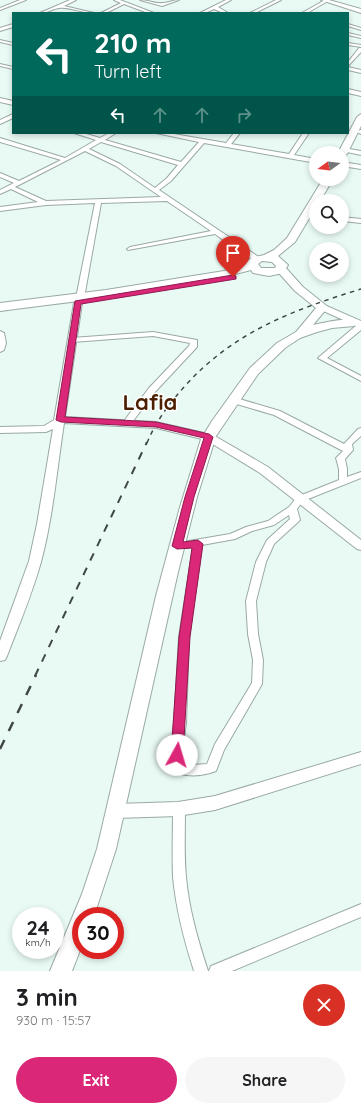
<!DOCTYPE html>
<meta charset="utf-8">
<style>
body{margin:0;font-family:Quicksand,sans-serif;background:#f6f6f6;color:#202124;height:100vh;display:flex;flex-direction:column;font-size:15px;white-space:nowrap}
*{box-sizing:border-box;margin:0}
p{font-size:13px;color:#757577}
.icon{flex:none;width:22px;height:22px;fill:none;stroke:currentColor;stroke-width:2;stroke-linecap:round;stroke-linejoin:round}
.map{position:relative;height:971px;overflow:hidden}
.side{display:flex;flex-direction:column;background:#fff;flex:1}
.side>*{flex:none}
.banner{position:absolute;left:12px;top:12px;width:337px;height:122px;border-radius:0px;box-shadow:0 2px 6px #0003;background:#00695c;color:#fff;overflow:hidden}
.needle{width:26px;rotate:255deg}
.tools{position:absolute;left:309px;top:146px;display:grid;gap:8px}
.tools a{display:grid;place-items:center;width:40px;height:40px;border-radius:50%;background:#fff;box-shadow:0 2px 6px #0003;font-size:20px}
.speed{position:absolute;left:12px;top:907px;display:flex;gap:8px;font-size:20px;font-weight:700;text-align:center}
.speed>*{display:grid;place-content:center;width:52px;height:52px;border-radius:50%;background:#fff;box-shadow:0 2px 6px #0003;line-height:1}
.speed small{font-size:10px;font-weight:400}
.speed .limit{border:6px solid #d22;background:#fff;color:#111}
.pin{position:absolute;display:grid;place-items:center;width:34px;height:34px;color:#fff;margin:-41px -17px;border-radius:50% 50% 50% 0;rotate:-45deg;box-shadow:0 0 4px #0007}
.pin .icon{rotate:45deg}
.me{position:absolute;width:44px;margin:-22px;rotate:6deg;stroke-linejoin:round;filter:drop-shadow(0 0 3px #0008)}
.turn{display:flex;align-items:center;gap:14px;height:84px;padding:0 16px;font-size:18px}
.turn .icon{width:52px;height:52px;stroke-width:2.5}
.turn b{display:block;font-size:28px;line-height:34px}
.lanes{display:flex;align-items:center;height:38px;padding:0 16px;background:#0003;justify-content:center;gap:20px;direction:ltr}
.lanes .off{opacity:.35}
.round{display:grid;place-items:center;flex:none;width:42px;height:42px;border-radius:21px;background:#f6f6f6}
.head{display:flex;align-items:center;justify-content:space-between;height:68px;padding:0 16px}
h1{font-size:24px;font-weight:800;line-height:30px}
.primary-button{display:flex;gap:8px;margin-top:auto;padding:8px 16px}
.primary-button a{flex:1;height:46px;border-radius:24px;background:#db2777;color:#fff;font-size:16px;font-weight:800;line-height:46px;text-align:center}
.primary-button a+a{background:#f6f6f6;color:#202124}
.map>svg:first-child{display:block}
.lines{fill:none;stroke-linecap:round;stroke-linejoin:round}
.minor-casing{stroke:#9aa9a5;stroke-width:2}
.tertiary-casing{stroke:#9aa9a5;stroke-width:2}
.secondary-casing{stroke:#9aa9a5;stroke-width:2}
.primary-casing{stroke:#9aa9a5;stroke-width:2}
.trunk-casing{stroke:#9aa9a5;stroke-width:2}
.minor{fill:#fff;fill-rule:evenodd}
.tertiary{fill:#fff;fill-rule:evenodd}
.secondary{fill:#fff;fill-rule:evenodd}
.primary{fill:#fff;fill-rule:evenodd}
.trunk{fill:#fff;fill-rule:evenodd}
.rail-far2{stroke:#404846;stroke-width:1.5;stroke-dasharray:4.5 4.5;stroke-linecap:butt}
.rail-far1{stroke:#404846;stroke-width:2;stroke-dasharray:8 8;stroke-linecap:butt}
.rail{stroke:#404846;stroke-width:2.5;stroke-dasharray:10 10;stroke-linecap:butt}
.route{fill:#db2777;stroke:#8e194d}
.labels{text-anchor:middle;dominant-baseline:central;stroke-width:3;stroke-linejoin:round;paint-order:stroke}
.town-label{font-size:22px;font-weight:bold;fill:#4c1f00;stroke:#fff}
</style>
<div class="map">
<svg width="361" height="971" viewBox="0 0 361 971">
<rect width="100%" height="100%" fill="#e9faf5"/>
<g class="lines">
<defs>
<g id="minor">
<path d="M20,0H26L0,10V8Z"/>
<path d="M70,0H76L64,6L94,13C84,13 66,6 59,8C52,9 47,13 40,13Z"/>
<path d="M114,0H120L154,13H148L124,4L106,13H101L121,3Z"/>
<path d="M140,0C147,0 156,4 163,3C169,3 173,0 179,0L162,6Z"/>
<path d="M226,0H231L218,7L228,13H223L214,9L205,13H200Z"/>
<path d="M276,0H281L255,13H250Z"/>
<path d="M325,0L328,1L307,13H302Z"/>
<path d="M13,24V27L0,31V28Z"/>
<path d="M348,24L361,28V30L348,26Z"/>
<path d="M348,33L361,36V38L348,35Z"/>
<path d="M0,40L13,43V45L0,42Z"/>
<path d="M348,43L361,45V47L348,45Z"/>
<path d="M359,48H361V52L348,66V62Z"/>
<path d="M0,64L13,67V69L0,66Z"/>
<path d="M348,67L361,70V73L348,70Z"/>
<path d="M348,89L361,92V96L348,93Z"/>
<path d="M0,98L13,101V105L0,102Z"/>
<path d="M13,114V118L0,124V120Z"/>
<path d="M360,130H361V134L357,132Z"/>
<path d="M74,133H83L100,138L109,133H116L105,140L181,162L199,142L156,133H168L226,143L234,133H240L231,144L289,154L303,133H309L294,155L316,159V163L204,143L171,181L159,190L260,258V260C250,262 225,241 215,234L128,250L127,249L130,247L211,231L167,201L101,203L84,298L80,300L76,298L95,203L46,205L0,211V207L38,202L11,189L0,194V190L14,183L0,177V173L19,181L61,160L0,142V138L65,158L96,140ZM101,142L178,165L167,178L155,188L120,164L89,149ZM85,151L116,166L161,197L46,201L15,187Z"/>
<path d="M349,149L361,151V155L347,152L346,151Z"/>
<path d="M342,162L361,165V169L342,166Z"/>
<path d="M312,214H316V218L310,217V215Z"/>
<path d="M342,217L361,219V223L342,221Z"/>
<path d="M358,324H361V330L327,358L361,376V381L318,358Z"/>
<path d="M0,331L4,333L6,343L4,350L0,352Z"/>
<path d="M153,332L197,340V347L155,392L130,425H124L123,423L124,421L149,388L189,346L190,343L153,336L72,342L68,340L72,338Z"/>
<path d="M230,398H236L280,411L344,444L358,429L361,428V436L352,444L353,450L345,459L347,469V477L361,472V478L303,501L297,509L300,520L298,522L274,544L266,562L256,601L258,634L263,660L262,684L224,750L216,771C203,776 177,780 169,764L174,723L179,637L193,547L177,549L174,548L172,546L174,544L177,543L230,534L246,527L268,521L289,507L297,497L339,480V469L336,458L343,451L274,415L230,402L229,400ZM289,515L290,519L267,540L256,562L246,601L248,634L253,660L252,683L215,744L207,764L193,765L182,763L181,762L186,723L189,637L202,545L235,539L252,531L274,525Z"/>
<path d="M179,803L183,805L185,809C185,832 184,855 186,877C189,910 198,940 208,971H194C184,940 176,909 173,877C172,855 173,832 173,809L175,805Z"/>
<path d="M361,904V917L232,971H209L211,966Z"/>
</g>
<g id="tertiary">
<path d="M321,0H329L361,9V13Z"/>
<path d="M78,300L82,303L65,417L156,422L213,435L268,467L361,540V550L357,549L260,473L206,440L156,428L64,423C57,469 53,517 41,562C32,594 19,625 7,656L5,660L0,661V641L29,561L37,524L53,429L46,432L0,433V427L44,426L54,420L74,303Z"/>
<path d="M361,752V764L215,810L178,816L116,818L111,816L109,811L111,806L116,804L178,802L215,796Z"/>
</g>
<path id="secondary" d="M322,304L361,321V328L319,309L317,307L319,305Z"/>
<path id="primary" d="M281,266L285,267L303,287L328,307L313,325C323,323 354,315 360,323L354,326L332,328L317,332L300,338L285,348L258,374L216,436L197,497L178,572L116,849L94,916H81V948L72,971H50L82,894L97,849L156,596L180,507L201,439L212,421L250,368L277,343L296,332L316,308L295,291L277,271L276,269L277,267Z"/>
<g id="trunk">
<path d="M361,114V126L347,154L342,157V153H338L357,117Z"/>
<path d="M323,179H333L320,201H316V207L295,242L278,256L288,265L283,273L269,276L253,273L251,270C171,292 82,300 0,311V303L106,290L224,271L243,266L251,258L264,255L274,250L287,238ZM262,261L272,262L276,266L275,268H261L258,264Z"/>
</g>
</defs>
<use href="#minor" class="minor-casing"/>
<use href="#tertiary" class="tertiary-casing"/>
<use href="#secondary" class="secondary-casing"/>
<use href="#primary" class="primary-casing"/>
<use href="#trunk" class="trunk-casing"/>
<use href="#minor" class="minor"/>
<use href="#tertiary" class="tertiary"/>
<use href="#secondary" class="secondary"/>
<use href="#primary" class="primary"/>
<use href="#trunk" class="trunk"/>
<path class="rail-far2" d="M147,443C156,421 169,404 184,387C233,332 293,310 361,289"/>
<path class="rail-far1" d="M35,676L147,442"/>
<path class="rail" d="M0,749L36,675"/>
</g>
<path class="route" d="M233,275L236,276V279L81,304L65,417L156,422L209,434L213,437L194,497L183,542L198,540L203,544L190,637L183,755L181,759L177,760L173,759L171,755L179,637L192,548L177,549L172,546L185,497L204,438L156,427L61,422L56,420L75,301Z"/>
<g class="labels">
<g class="town-label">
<text x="150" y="402">Lafia</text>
</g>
</g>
</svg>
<div class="tools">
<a><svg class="needle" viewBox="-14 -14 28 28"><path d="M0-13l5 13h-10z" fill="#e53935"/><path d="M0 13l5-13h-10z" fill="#757577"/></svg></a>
<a><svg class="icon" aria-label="search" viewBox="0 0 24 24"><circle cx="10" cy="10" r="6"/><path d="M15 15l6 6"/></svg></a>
<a><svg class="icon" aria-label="layers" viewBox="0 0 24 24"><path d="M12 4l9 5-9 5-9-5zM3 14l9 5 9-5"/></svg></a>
</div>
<div class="speed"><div>24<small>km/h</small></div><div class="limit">30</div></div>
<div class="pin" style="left:233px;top:277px;background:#d93025"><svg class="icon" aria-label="arrive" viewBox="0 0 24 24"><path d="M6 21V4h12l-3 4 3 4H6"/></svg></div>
<svg class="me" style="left:177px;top:755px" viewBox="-20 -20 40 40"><circle r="19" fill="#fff"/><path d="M0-13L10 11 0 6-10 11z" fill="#db2777"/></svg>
<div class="banner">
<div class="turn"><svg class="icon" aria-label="left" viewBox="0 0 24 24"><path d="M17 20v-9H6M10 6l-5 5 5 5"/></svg><div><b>210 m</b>Turn left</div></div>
<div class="lanes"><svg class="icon" aria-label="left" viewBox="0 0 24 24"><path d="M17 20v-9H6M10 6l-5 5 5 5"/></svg><svg class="icon off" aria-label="ahead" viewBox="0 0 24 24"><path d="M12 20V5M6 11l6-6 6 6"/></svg><svg class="icon off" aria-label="ahead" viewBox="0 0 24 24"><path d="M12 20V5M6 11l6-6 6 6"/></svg><svg class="icon off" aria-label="right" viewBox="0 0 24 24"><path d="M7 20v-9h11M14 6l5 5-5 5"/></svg></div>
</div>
</div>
<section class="side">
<div class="head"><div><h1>3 min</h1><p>930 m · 15:57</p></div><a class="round" style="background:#d93025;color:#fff"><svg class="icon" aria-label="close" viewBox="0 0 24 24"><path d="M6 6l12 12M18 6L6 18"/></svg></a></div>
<div class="primary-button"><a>Exit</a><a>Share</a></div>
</section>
